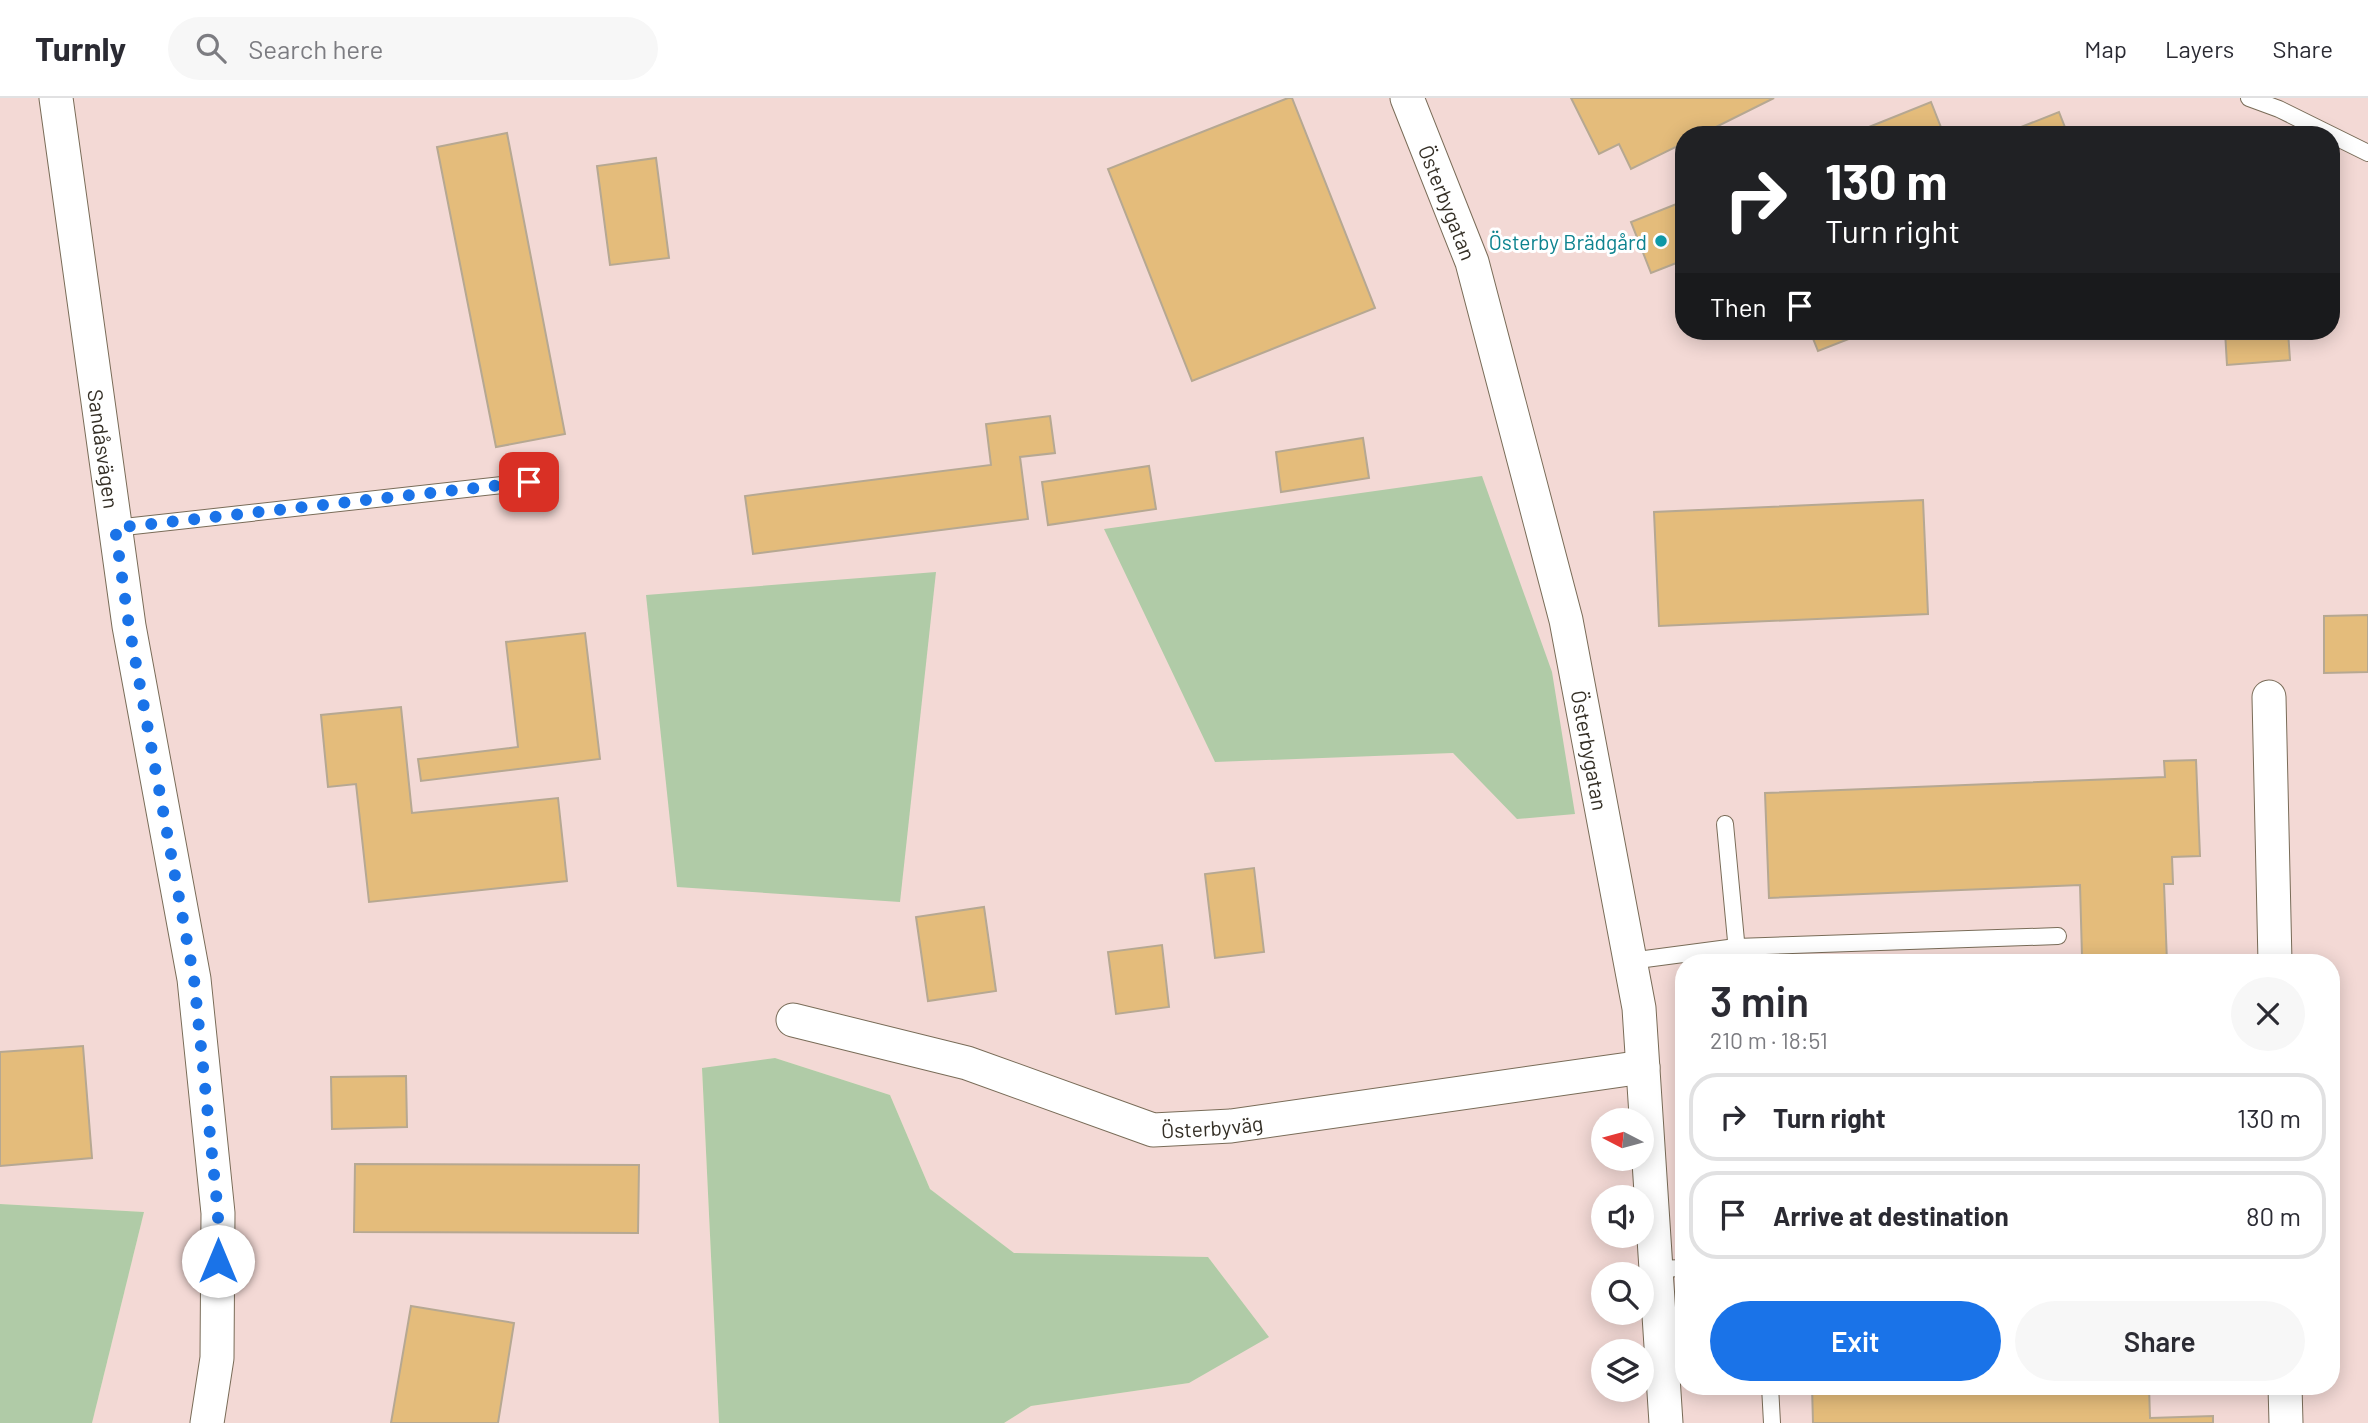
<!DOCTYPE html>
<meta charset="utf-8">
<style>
body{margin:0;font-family:Barlow,sans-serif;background:#f7f7f7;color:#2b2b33;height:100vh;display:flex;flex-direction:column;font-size:26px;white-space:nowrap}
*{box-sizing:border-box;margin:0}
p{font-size:23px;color:#7c7c81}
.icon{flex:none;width:38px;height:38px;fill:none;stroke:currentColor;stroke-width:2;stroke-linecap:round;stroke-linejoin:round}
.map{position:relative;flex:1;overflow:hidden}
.details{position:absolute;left:1675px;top:856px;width:665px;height:441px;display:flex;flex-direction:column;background:#fff;border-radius:28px;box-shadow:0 4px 18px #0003}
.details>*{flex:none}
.hud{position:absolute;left:1675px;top:28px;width:665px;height:214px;border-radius:28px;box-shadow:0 4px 18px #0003;background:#202124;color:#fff;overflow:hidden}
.needle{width:46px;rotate:276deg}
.fabs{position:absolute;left:1591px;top:1010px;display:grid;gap:14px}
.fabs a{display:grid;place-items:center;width:63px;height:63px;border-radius:50%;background:#fff;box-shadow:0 4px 18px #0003;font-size:35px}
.pin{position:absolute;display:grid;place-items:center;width:60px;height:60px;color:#fff;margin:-30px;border-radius:14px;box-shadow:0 4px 10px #0006}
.me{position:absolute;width:77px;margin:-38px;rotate:0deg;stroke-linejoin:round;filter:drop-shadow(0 0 5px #0008)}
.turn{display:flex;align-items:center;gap:24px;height:147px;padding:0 35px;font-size:32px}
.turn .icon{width:91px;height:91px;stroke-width:2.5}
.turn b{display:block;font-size:49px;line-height:60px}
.then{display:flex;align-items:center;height:66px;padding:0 35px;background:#0003;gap:14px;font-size:26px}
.round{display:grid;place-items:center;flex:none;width:74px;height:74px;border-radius:37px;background:#f7f7f7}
.summary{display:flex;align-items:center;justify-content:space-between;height:119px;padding:0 35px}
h1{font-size:42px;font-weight:600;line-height:52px}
.action{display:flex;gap:14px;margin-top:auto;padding:14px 35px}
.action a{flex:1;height:80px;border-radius:42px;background:#1a73e8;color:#fff;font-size:28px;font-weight:600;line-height:80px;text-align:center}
.action a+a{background:#f7f7f7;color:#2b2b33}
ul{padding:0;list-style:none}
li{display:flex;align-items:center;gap:21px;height:88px;margin:0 14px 10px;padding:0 21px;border:4px solid #e1e1e2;border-radius:28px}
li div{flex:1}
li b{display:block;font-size:26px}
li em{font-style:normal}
header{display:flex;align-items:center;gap:42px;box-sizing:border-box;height:98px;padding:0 35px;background:#fff;border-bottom:2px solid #e1e1e2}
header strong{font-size:33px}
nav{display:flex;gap:38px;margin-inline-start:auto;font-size:24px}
.search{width:490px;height:63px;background:#f7f7f7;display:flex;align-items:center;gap:18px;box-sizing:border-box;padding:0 24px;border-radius:38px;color:#7c7c81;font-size:26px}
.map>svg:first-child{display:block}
.industrial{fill:#f3d9d5;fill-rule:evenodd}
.green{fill:#b0cba7}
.building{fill:#e4bc7b;stroke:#b6a892;stroke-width:2}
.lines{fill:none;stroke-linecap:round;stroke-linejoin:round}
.service-casing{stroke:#796c58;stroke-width:18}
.minor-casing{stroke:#796c58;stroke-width:35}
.service{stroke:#fff;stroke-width:16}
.minor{stroke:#fff;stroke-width:33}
.route{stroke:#1a73e8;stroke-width:12;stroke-dasharray:0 21.6}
.culture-dot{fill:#0f9aa8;stroke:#fff;stroke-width:2.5}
.labels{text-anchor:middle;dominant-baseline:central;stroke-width:6;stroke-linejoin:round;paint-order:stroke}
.street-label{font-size:21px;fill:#342f26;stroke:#fff}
.culture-label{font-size:21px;fill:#0d838f;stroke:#fff;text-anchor:end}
</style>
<header>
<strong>Turnly</strong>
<div class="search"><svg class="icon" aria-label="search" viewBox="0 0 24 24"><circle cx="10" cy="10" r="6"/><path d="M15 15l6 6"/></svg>Search here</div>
<nav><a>Map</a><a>Layers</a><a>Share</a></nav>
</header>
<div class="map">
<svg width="2368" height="1325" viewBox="0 0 2368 1325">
<rect width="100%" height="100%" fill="#f5e8d0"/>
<path class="industrial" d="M0,0H2368V1325H1004L1031,1308L1189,1285L1268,1238L1208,1159L1014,1155L930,1091L890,997L775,960L702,971L719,1325H92L144,1114L0,1106ZM1684,37H2331V233H1684ZM1552,574L1517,720L1453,655L1344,658ZM1684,864H2331V1288H1684ZM1603,1022H1642V1060H1603ZM1603,1099H1642V1138H1603ZM1603,1176H1642V1214H1603ZM1603,1253H1642V1292H1603Z"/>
<g class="green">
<path d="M1482,378L1552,574L1575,716L1517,721L1453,655L1215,664L1104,431Z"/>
<path d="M936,474L900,804L677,789L646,497Z"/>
<path d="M775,960L890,997L930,1091L1014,1155L1208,1159L1269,1239L1189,1285L1031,1308L1004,1325H719L702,970Z"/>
<path d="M0,1106L144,1114L92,1325H0Z"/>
</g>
<g class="building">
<path d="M1288,0H1292L1375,210L1192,283L1108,71Z"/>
<path d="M1571,0H1774L1700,37H1684V45L1631,71L1619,46L1599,56Z"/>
<path d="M1931,4L1944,37H1849Z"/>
<path d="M2059,14L2068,37H2001Z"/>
<path d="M507,35L565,336L496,349L437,49Z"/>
<path d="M656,60L669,160L610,167L597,68Z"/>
<path d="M1684,103V162L1651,175L1631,124Z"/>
<path d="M1810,233H1869L1818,253Z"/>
<path d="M2225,233H2288L2290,262L2227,267Z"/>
<path d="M1050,318L1055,355L1020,359L1028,421L753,456L745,398L991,367L986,326Z"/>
<path d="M1363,340L1369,380L1281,394L1276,354Z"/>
<path d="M1149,368L1156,411L1048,427L1042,384Z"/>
<path d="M1923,402L1928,516L1659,528L1654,414Z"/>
<path d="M2368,517V574L2324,575V518Z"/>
<path d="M585,535L600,661L421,683L418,661L518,649L506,544Z"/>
<path d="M401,609L412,715L558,700L567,783L369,804L356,686L328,689L321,617Z"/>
<path d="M2196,662L2200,758L2172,759L2173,786H2164L2167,864H2112V857L2082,858L2080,787L1769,800L1765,695L2165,679L2164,663Z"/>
<path d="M1254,770L1264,854L1215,860L1205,776Z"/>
<path d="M984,809L996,893L928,903L916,819Z"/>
<path d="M1162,847L1169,909L1116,916L1108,854Z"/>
<path d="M83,948L92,1060L0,1068V954Z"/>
<path d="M406,978L407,1029L332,1031L331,979Z"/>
<path d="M355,1066L639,1067L638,1135L354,1134Z"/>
<path d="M411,1208L514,1225L498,1325H391Z"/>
<path d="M1812,1288H2149L2150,1320L2213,1318V1325H1813Z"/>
</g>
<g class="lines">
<defs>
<g id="service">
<path d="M2249,0L2279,11L2368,55"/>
<path d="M115,430L529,384"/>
<path d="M1725,726L1738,864"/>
<path d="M1630,863L1736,849L2058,838"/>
<path d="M1656,1171L1684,1170"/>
<path d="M1770,1288L1772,1325"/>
</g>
<g id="minor">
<path id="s1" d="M56,0L129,528L194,881L218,1115L217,1260L207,1325"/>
<path id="s2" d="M1407,0L1472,164L1566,522L1639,910L1666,1325"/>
<path d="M2269,599L2275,864"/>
<path id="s3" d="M793,922L967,965L1153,1032L1231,1028L1643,969"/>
<path d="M2285,1288L2286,1325"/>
</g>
</defs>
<use href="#service" class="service-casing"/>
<use href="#minor" class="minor-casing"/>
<use href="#service" class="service"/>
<use href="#minor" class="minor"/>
</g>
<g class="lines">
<path class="route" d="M218,1163V1115L194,881L129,528L115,430L529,384"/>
</g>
<circle class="culture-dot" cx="1661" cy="143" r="7"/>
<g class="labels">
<g class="street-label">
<text stroke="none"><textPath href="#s2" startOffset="112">Österbygatan</textPath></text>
<text stroke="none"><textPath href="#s1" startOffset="354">Sandåsvägen</textPath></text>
<text stroke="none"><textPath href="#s2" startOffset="679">Österbygatan</textPath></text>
<text stroke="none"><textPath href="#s3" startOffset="436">Österbyväg</textPath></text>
</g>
<g class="culture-label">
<text x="1647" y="143">Österby Brädgård</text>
</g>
</g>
</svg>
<div class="fabs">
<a><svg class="needle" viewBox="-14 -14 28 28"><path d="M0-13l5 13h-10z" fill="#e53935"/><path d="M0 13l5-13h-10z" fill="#7c7c81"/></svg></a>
<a><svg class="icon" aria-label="sound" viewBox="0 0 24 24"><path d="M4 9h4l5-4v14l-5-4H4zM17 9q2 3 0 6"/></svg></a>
<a><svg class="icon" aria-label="search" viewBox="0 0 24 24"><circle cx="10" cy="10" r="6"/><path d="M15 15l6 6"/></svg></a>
<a><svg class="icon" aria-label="layers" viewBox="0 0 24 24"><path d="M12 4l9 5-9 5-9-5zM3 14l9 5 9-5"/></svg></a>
</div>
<div class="pin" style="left:529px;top:384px;background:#d93025"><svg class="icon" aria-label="arrive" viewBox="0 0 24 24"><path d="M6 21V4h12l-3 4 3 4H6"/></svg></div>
<svg class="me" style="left:218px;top:1163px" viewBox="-20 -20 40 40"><circle r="19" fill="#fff"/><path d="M0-13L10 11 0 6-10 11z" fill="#1a73e8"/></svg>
<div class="hud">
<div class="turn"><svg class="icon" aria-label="right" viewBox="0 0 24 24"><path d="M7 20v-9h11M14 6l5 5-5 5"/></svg><div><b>130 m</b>Turn right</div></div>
<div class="then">Then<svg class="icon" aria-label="arrive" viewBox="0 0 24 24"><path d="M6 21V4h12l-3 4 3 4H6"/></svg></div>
</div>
<section class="details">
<div class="summary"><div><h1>3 min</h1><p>210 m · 18:51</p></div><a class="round"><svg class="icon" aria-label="close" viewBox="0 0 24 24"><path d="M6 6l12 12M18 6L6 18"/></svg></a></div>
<ul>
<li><svg class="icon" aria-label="right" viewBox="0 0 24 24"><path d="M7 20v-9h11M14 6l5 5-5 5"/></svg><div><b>Turn right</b></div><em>130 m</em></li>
<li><svg class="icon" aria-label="arrive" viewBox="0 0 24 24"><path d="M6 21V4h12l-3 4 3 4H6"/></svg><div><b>Arrive at destination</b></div><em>80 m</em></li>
</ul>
<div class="action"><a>Exit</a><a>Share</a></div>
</section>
</div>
